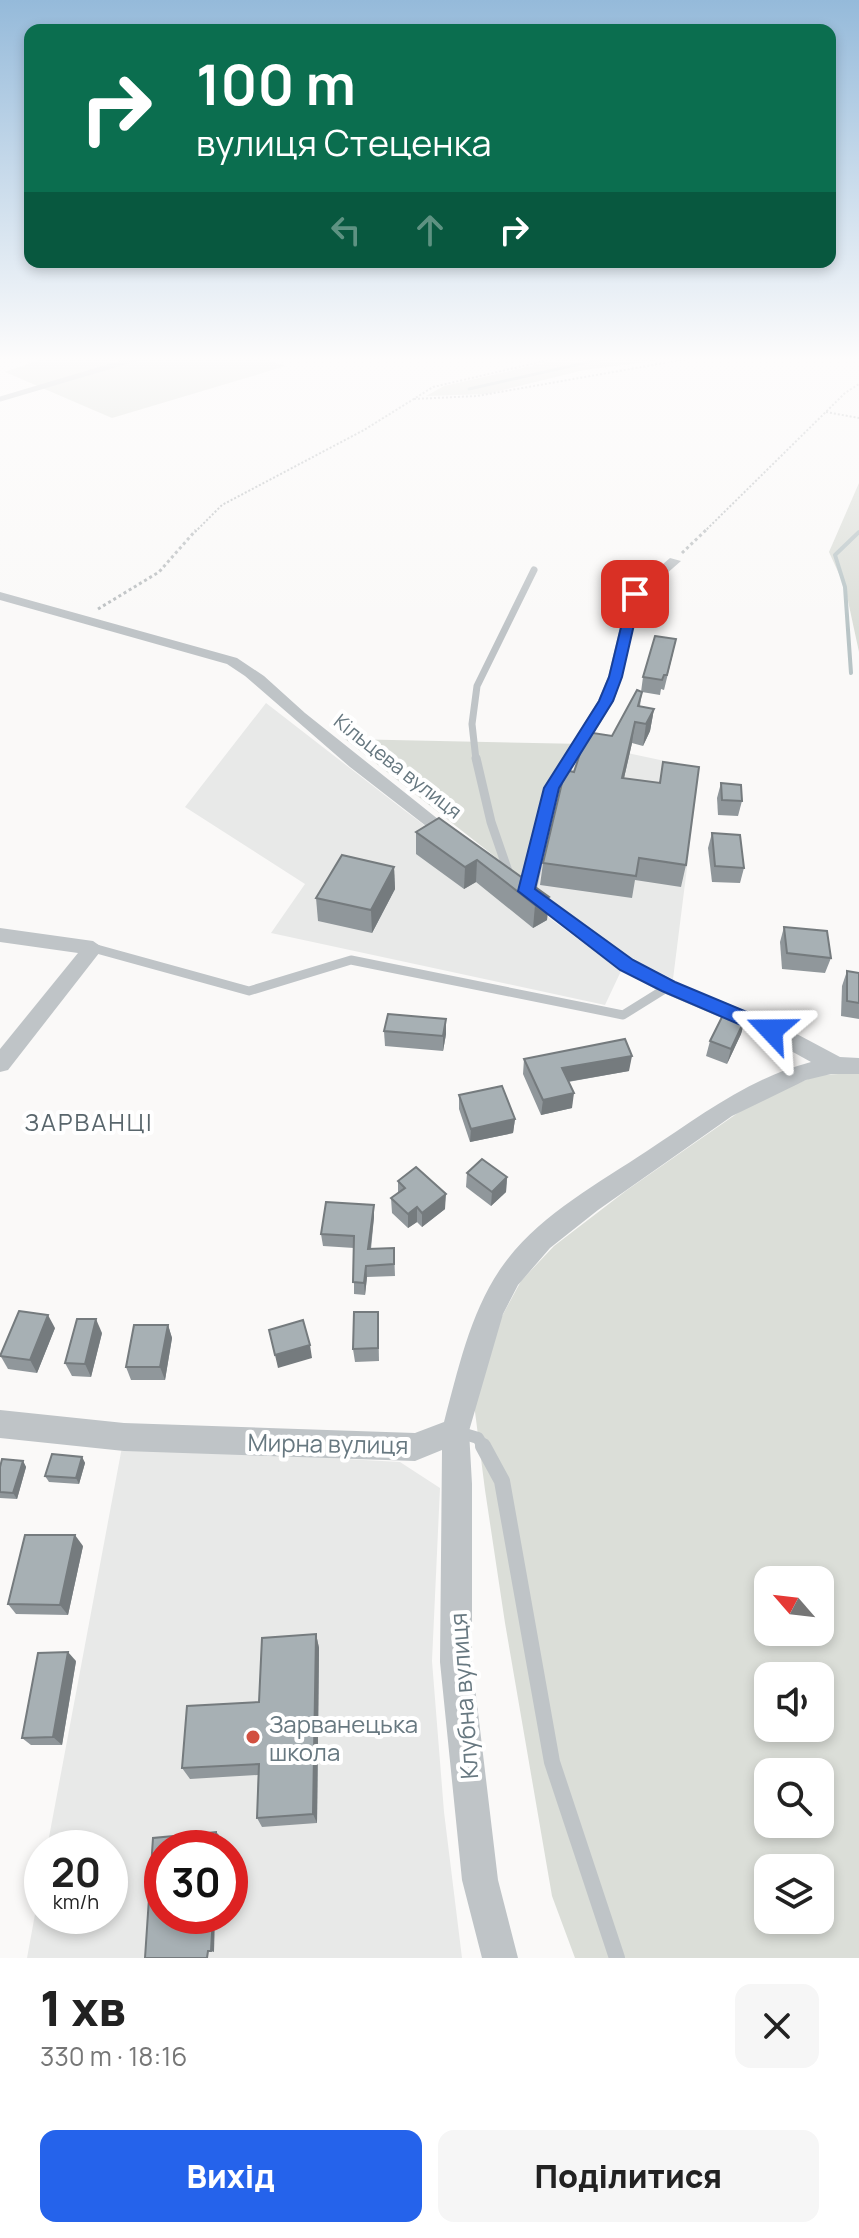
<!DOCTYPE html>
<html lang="uk">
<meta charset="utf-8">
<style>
body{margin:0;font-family:Manrope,sans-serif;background:#f6f6f6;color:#222;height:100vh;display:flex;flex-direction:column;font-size:30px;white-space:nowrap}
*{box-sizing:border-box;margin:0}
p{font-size:26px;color:#767676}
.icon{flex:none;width:44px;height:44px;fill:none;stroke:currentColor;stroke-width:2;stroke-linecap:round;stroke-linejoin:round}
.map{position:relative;height:1958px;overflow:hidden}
.panel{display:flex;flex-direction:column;background:#fff;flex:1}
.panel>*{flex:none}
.hud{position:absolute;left:24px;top:24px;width:812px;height:244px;border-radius:16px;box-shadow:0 4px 12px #0003;background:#0b6e4f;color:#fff;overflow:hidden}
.needle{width:52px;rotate:298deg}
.controls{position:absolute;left:754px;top:1566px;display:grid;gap:16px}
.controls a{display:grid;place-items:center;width:80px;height:80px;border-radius:16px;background:#fff;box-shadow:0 4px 12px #0003;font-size:40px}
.speed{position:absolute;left:24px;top:1830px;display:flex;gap:16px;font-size:40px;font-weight:700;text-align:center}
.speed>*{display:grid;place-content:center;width:104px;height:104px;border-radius:50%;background:#fff;box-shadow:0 4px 12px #0003;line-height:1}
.speed small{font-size:20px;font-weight:400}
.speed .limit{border:12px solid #d22;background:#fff;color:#111}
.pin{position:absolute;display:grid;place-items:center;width:68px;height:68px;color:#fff;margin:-34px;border-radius:16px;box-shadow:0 4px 12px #0006}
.me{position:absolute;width:88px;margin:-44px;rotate:293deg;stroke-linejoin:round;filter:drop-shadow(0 0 6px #0008)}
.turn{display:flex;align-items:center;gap:28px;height:168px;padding:0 40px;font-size:36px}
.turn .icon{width:104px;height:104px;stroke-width:2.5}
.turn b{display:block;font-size:56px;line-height:68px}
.lanes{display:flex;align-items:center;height:76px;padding:0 40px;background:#0003;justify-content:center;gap:40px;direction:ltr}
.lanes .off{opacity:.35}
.round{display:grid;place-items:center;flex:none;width:84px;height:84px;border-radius:16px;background:#f6f6f6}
.headline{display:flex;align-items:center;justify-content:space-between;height:136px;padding:0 40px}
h1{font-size:48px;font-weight:800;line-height:60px}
.cta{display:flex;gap:16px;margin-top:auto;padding:16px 40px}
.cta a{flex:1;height:92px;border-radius:16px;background:#2563eb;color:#fff;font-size:32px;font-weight:800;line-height:92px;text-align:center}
.cta a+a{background:#f6f6f6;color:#222}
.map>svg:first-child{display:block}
.built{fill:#e8e9e8;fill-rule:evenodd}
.green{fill:#dbded8;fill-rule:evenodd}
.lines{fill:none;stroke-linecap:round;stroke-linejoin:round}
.stream-far1{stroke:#b8c4c6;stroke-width:3}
.stream{stroke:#b8c4c6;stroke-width:4}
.path-far1{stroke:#babec0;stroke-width:2;stroke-dasharray:2 2;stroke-linecap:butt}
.path{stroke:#babec0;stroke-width:3;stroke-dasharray:3 3;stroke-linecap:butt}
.service-far4{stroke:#bfc4c7;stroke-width:5}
.service-far3{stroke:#bfc4c7;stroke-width:7}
.service-far2{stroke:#bfc4c7;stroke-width:9}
.service-far1{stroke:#bfc4c7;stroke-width:12}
.service{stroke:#bfc4c7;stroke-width:16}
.minor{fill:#bfc4c7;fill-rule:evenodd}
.wall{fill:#90979b}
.shaded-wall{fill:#757b7e}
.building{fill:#a7b0b4;stroke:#757b7e;stroke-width:2}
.route{fill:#2563eb;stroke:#184099;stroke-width:2}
.poi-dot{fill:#d25040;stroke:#fff;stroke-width:3}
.labels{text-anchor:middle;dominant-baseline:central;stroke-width:8;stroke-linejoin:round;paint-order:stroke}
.street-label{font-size:20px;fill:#677880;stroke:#fff}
.quarter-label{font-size:24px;letter-spacing:2px;fill:#59666c;stroke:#fff}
.near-street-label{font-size:24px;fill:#677880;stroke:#fff}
.near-poi-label{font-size:24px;fill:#677880;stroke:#fff;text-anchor:start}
</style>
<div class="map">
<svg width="859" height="1958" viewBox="0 0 859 1958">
<rect width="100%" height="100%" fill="#faf9f8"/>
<g class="built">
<path d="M266,703L404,810L621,971L605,1005L271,933L305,884L185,807Z"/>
<path d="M585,744L679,764L675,782L697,788L673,979L632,959L531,885L556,789Z"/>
<path d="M122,1447L400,1462L440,1488L432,1661L444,1812L462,1958H27L42,1876V1916H110V1848H47ZM162,1848H230V1916H162Z"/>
</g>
<g class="green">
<path d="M51,356H256L286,366L112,418L5,372Z"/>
<path d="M575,356H693L584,370L487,394L426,396L444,386Z"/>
<path d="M859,483V652L845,587L829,552Z"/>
<path d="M345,739L585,744L556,789L531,885Z"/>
<path d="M859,1073V1958H575L552,1896L505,1623L485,1490L474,1404L494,1331L521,1281L554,1246L627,1190L755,1101L818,1075ZM768,1580H820V1632H768ZM768,1676H820V1728H768ZM768,1772H820V1824H768ZM768,1868H820V1920H768Z"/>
</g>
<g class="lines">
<path class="stream-far1" d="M469,389L615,356"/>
<path class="stream" d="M851,673L845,587L835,555L859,532"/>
<g class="path-far1">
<path d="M414,399L477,396L704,356"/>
<path d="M826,412L859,418"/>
<path d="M195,532L222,505L364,430L433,387L566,356"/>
<path d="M704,532L845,393L859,384"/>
</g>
<g class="path">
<path d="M682,553L706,530"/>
<path d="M98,609L159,572L196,530"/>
</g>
<path class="service-far4" d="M0,399L145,356"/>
<path class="service-far3" d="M476,760L472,724L477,686L534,570"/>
<g class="service-far2">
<path d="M476,758L491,822L510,877"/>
<path d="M93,948L249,991L351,960L623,1015L668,987"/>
</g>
<path class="service-far1" d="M458,1432L478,1438L484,1448"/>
<path class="service" d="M483,1446L502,1481L552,1762L617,1958"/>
<g class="minor">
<path d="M670,558L681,561L641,596L622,677L614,701L560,788L537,889L634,960L675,982L778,1024L840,1057L859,1058V1074H831L806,1080L732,1116L598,1210L550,1248L518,1285L503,1314L469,1431L472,1484V1662L498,1880L518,1958H482L462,1880L440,1662L442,1450L415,1461L124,1451L0,1438V1410L124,1423L415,1433L444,1422C458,1370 470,1313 501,1268C535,1218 597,1184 647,1151C700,1116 749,1078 811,1062L764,1036L661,992L620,970L518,891L544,788L598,701L608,677L628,594Z"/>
<path d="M0,592L237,658L264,676L305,713L463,839L454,845L448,843L350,767L245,676L227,664L0,600Z"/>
<path d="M0,928L93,941L103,948L8,1070L0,1072V1049L78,953L0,942Z"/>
</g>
</g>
<g class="wall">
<path d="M673,653L664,690L661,689L660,695L642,692L640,706L654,709L650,731L643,746L632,743L624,778L686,865L681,887L635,880L632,898L540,885L543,863L574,772L612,736L641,692L643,677Z"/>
<path d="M721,783L742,801L738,816L718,815L717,798Z"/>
<path d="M439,818L549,897L547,920L533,928L476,882L464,889L416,854V832Z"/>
<path d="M712,833L744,868L740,883L712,882L708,848Z"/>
<path d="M394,867L395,889L372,933L318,921L316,898Z"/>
<path d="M784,927L831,958L825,973L782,969L780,942Z"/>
<path d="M847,971L859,973V1019L841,1016L842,986Z"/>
<path d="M446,1019V1034L443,1051L385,1046L384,1031Z"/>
<path d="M745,1019L741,1034L727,1064L706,1056L710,1041Z"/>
<path d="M524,1059L629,1071L568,1082L572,1108L541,1115L523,1074Z"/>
<path d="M459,1095L515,1119L513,1133L470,1142L459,1109Z"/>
<path d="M467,1173L507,1177L506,1192L491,1206L466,1187Z"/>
<path d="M398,1181L445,1209L422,1227L417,1222L408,1228L392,1213L391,1198L398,1193Z"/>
<path d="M374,1217L371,1249L394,1248L395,1276L367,1277L365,1295L354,1294V1248L323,1246L321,1234Z"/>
<path d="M378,1312L379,1361L355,1362L353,1349Z"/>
<path d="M168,1325L172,1338L165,1380H131L126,1367Z"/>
<path d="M55,1328L37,1373L8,1369L0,1355Z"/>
<path d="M102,1333L91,1377L72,1376L65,1363Z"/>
<path d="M82,1457L85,1463L79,1484L49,1482L45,1476Z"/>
<path d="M23,1461L26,1467L17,1499L0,1498V1467Z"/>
<path d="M83,1546L68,1615L16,1614L8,1604Z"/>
<path d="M316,1634L319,1648L317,1823L262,1827L257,1818L258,1775L190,1779L182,1768L259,1702Z"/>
<path d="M76,1661L62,1745H31L22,1738Z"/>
</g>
<g class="shaded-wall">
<path d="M654,709L650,731L643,746L646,724Z"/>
<path d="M635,722L632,743L619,800L622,778Z"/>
<path d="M477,860L476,882L464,889L465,867Z"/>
<path d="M394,867L395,889L372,933L371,910Z"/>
<path d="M549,897L547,920L533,928L535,905Z"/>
<path d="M446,1019V1034L443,1051V1036Z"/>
<path d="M745,1019L741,1034L727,1064L731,1049Z"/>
<path d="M632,1056L629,1071L560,1083L562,1068Z"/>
<path d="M574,1093L572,1108L541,1115L543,1100Z"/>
<path d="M515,1119L513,1133L470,1142L471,1129Z"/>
<path d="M507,1177L506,1192L491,1206L492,1192Z"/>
<path d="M446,1194L445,1209L422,1227V1213Z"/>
<path d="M374,1205V1217L369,1261L368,1249Z"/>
<path d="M417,1207V1222L408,1228V1214Z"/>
<path d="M366,1266L367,1277L365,1295L364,1283Z"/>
<path d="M48,1315L55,1328L37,1373L30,1360Z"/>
<path d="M96,1319L102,1333L91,1377L85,1364Z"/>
<path d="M168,1325L172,1338L165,1380L160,1367Z"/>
<path d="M310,1345L312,1358L278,1368L275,1355Z"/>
<path d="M82,1457L85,1463L79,1484L76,1478Z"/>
<path d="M23,1461L26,1467L17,1499L13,1493Z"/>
<path d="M75,1535L83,1546L68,1615L60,1605Z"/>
<path d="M316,1634L319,1648L317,1823L313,1814Z"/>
<path d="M68,1652L76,1661L62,1745L53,1737Z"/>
<path d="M216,1832L219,1835L218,1848H216Z"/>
<path d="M213,1916H215L214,1952L211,1951Z"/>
</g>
<g class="building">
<path d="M655,636L676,639L667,675H664L662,680L643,677Z"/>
<path d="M637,690L642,692L638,706L654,709L646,724L635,722L622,778L660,783L663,762L699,767L686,865L639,858L636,876L543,863L565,770L574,772L587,732L612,736Z"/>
<path d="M721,783L741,785L742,801L722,800Z"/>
<path d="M439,818L549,897L535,905L477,860L465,867L416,832Z"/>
<path d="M712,833L740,835L744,868L715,866Z"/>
<path d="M342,855L394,867L371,910L316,898Z"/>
<path d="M784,927L827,931L831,958L787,953Z"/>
<path d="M847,971L859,973V1003L847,1001Z"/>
<path d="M725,1011L745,1019L731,1049L710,1041Z"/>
<path d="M388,1014L446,1019L443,1036L384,1031Z"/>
<path d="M625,1039L632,1056L562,1068L574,1093L543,1100L524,1059Z"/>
<path d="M502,1086L515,1119L471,1129L459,1095Z"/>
<path d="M482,1159L507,1177L492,1192L467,1173Z"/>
<path d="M416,1167L446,1194L422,1213L417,1207L408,1214L391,1198L405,1188L398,1181Z"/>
<path d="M326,1202L374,1205L368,1249L394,1248V1264L366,1266L364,1283L353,1282L354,1236L321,1234Z"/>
<path d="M19,1311L48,1315L30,1360L0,1356Z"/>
<path d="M354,1312H378V1348L353,1349Z"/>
<path d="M77,1319H96L85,1364L65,1363Z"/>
<path d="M303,1320L310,1345L275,1355L269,1330Z"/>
<path d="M134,1325H168L160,1367H126Z"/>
<path d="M52,1454L82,1457L76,1478L45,1476Z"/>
<path d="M2,1459L23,1461L13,1493L0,1492V1467Z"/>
<path d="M25,1535H75L60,1605L8,1604Z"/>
<path d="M316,1634L313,1814L257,1818L259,1764L182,1768L187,1706L259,1702L262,1638Z"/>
<path d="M68,1652L53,1737L22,1738L38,1653Z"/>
<path d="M216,1832V1848H162V1916H213L211,1951H208L207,1958H145L153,1838Z"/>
</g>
<linearGradient id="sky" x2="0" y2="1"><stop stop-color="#95bada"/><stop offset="0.57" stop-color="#fdfcfc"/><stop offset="1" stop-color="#fdfcfc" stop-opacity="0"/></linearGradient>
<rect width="859" height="630" fill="url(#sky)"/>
<path class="route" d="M635,591L641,594L622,677L613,701L559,788L535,889L633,960L675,982L778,1025L780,1030L778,1035H764L662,991L620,970L518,891L544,788L599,701L609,677L629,594Z"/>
<circle class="poi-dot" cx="253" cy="1737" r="8"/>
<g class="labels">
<g class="street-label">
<text transform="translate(398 766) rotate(38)">Кільцева вулиця</text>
</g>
<g class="quarter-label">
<text x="89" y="1121">ЗАРВАНЦІ</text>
</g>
<g class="near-street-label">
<text transform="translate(328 1443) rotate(1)">Мирна вулиця</text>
<text transform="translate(463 1696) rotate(-94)">Клубна вулиця</text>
</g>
<g class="near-poi-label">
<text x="269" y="1723">Зарванецька<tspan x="269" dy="28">школа</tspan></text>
</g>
</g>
</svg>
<div class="controls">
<a><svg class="needle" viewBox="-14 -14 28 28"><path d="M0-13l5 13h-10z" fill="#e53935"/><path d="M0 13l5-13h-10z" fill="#767676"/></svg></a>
<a><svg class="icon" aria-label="sound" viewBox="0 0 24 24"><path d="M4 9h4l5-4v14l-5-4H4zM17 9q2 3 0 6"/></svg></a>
<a><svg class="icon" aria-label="search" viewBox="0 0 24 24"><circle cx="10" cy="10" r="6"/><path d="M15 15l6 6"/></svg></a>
<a><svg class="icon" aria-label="layers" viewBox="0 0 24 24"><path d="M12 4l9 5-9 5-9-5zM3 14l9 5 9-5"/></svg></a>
</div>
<div class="speed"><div>20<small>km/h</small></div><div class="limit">30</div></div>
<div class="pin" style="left:635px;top:594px;background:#d93025"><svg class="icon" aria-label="arrive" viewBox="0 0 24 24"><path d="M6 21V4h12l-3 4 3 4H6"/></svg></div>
<svg class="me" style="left:771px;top:1030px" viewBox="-20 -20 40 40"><path d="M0-17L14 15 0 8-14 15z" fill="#2563eb" stroke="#fff" stroke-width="4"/></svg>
<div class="hud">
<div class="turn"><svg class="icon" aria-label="right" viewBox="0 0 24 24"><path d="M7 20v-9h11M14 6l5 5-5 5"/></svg><div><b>100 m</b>вулиця Стеценка</div></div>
<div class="lanes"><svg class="icon off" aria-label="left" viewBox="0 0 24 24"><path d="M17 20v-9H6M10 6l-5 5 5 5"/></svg><svg class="icon off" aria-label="ahead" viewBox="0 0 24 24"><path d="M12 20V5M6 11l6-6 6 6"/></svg><svg class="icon" aria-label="right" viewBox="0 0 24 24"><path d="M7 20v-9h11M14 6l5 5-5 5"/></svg></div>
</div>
</div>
<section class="panel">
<div class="headline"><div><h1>1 хв</h1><p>330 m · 18:16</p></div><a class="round"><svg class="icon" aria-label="close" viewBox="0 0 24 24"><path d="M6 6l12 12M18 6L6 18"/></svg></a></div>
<div class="cta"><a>Вихід</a><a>Поділитися</a></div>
</section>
